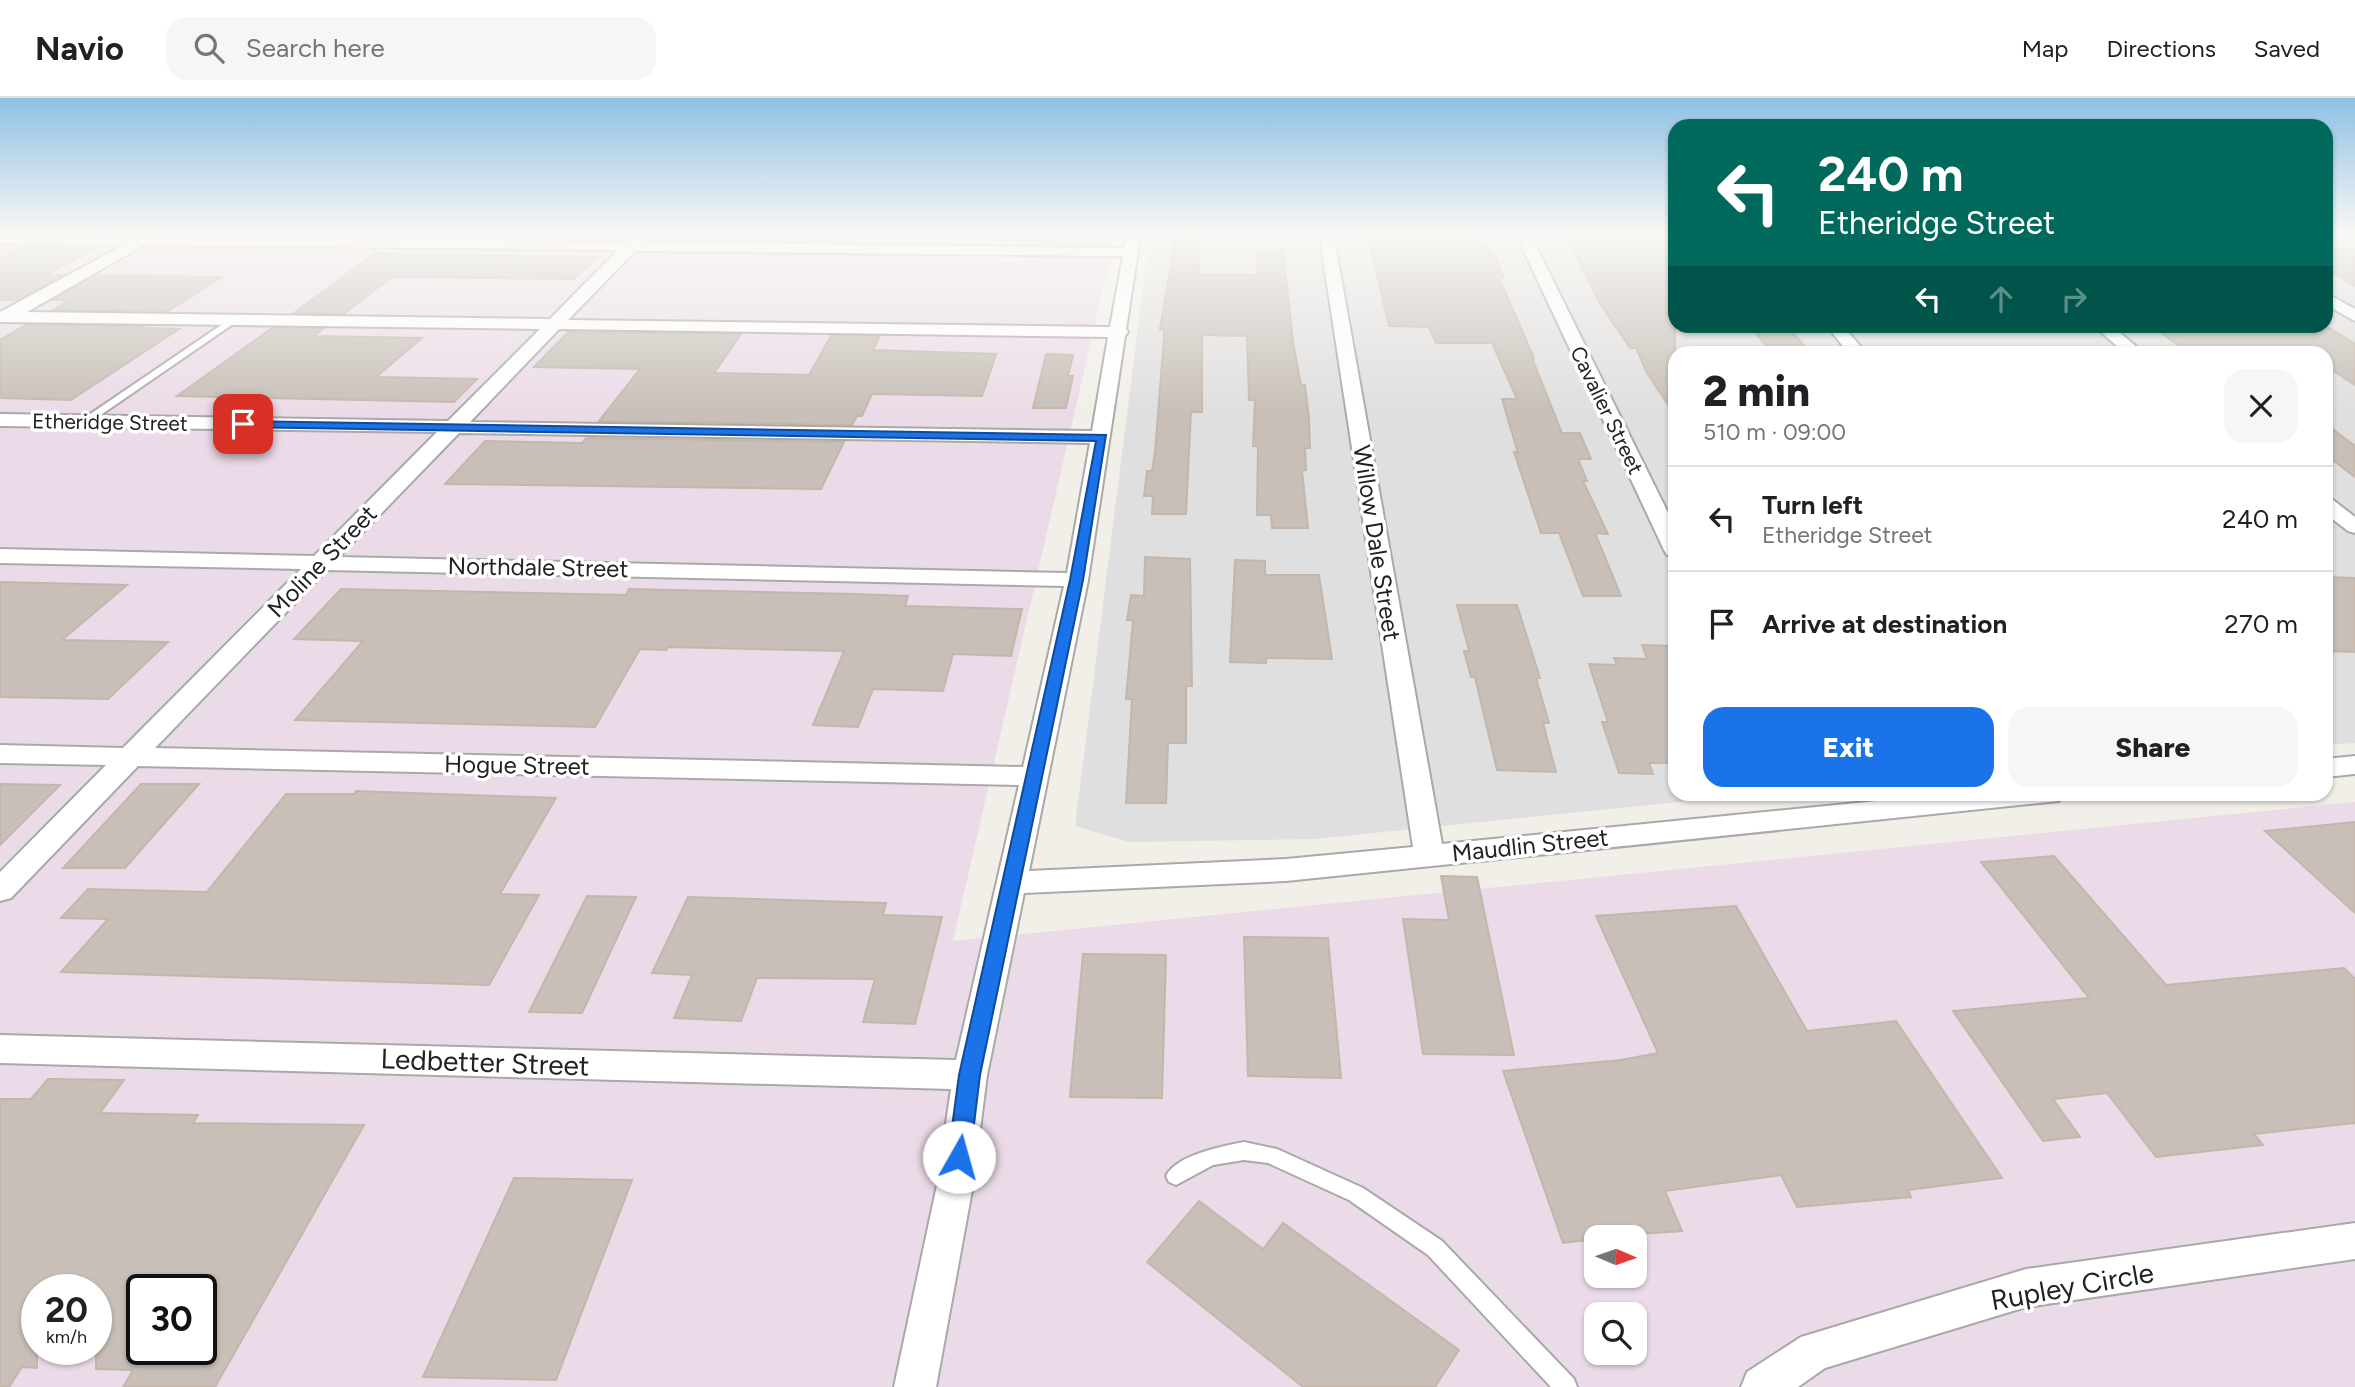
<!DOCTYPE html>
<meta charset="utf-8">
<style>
body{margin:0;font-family:Figtree,sans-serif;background:#f6f6f6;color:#202124;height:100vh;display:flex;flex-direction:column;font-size:26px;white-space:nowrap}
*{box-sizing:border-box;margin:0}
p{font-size:23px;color:#757577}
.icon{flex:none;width:38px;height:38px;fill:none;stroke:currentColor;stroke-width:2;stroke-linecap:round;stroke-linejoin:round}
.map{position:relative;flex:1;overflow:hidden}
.drawer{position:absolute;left:1668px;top:248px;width:665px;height:455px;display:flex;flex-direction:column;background:#fff;border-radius:21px;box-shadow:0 2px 5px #0004}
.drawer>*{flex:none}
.top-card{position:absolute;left:1668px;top:21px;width:665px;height:214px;border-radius:21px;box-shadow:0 2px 5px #0004;background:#00695c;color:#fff;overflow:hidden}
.needle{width:46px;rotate:92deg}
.buttons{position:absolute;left:1584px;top:1127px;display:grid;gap:14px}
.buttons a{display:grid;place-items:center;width:63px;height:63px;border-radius:14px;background:#fff;box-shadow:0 2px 5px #0004;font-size:35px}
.speed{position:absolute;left:21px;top:1176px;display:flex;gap:14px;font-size:35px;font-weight:700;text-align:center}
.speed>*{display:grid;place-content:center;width:91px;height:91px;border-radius:50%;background:#fff;box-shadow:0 2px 5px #0004;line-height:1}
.speed small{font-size:18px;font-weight:400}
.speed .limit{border:4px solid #111;border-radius:10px;background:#fff;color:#111}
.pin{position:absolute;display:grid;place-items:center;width:60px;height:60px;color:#fff;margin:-30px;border-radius:14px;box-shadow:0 4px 10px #0006}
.me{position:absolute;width:77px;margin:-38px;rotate:7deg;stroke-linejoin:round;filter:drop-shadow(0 0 5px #0008)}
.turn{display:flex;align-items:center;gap:24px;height:147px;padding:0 35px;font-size:32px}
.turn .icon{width:91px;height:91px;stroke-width:2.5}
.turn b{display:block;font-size:49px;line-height:60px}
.lanes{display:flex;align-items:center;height:66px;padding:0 35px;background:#0003;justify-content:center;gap:35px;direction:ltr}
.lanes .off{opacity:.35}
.round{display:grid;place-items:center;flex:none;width:74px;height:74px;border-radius:21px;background:#f6f6f6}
.head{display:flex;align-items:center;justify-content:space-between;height:119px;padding:0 35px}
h1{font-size:42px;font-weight:800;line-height:52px}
.button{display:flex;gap:14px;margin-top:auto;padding:14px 35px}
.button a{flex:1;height:80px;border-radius:21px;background:#1a73e8;color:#fff;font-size:28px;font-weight:800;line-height:80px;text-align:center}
.button a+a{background:#f6f6f6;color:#202124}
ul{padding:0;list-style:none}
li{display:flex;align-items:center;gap:21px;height:105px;padding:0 35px;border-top:2px solid #e0e0e0}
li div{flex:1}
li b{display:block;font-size:26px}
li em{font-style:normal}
header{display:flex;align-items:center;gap:42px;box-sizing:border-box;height:98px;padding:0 35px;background:#fff;border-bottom:2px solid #e0e0e0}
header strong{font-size:33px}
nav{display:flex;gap:38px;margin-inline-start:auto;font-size:24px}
.search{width:490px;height:63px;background:#f6f6f6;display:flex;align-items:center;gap:18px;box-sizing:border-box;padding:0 24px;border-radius:21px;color:#757577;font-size:26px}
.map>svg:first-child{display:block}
.residential{fill:#e0dfdf}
.industrial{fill:#ebdbe8;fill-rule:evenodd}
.building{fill:#c7bfb8;stroke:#c4b6ab;stroke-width:2;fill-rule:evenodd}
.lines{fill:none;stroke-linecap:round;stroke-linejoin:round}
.service-casing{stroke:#a9a9a9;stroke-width:4}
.minor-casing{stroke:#a9a9a9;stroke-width:4}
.service{fill:#fff;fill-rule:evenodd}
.minor{fill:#fff;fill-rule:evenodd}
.route{fill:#1a73e8;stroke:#114b97;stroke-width:2}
.labels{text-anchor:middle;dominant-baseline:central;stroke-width:7;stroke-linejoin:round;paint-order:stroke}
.far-street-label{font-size:21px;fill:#222;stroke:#fff}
.street-label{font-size:24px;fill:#222;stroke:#fff}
.near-street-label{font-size:28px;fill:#222;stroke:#fff}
</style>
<header>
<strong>Navio</strong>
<div class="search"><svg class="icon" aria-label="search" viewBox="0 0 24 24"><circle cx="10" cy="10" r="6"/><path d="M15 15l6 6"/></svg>Search here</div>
<nav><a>Map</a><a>Directions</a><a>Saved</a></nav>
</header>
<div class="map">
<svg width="2355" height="1289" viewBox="0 0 2355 1289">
<rect width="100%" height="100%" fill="#f2efe9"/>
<path class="residential" d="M1150,134H1675V228H2326V134H2355V645L2326,647V256H1675V696L1748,697L1315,741L1129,744L1075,728Z"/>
<path class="industrial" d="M0,134H1116L953,843L2355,704V1289H0ZM1596,1139H1634V1178H1596ZM37,1192H96V1251H37ZM142,1192H201V1251H142ZM1596,1216H1634V1255H1596Z"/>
<g class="building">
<path d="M1367,134H1475L1481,147H1489L1504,180H1499L1534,260H1532L1562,335H1580L1591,361H1578L1587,383H1583L1608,436L1595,435L1621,498H1583L1559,435H1541L1514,354L1518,355L1502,301H1517L1492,245H1436L1429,229L1389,228Z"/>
<path d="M1564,134H1665L1675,146V317L1647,275L1636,250H1630L1601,207Z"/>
<path d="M1176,136H1199V176L1258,177L1256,152H1283L1293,244L1301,287H1305L1309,320L1310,350H1305L1306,372H1302L1308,430H1272L1271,417H1257L1258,348H1253L1255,302H1249L1247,238L1202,237V314H1191L1186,416H1152L1153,398H1144L1147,373H1152L1155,354L1164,240V231H1160Z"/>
<path d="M23,149L95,150L46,177H63L18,202H0V161Z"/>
<path d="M2326,150L2355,151V188L2326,171Z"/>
<path d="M375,155L490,157L597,159L574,181L392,179L343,216L294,215Z"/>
<path d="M96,177L222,179L168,213L53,212L69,202H53Z"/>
<path d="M26,227L144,228L141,230L179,231L71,302L0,300V242Z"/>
<path d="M1750,228H1788L1810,255L1771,254Z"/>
<path d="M2152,228H2326L2355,246V287L2326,268V256H2190Z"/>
<path d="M272,230L323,231L314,238L422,240L376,279L477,281L454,304L177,298Z"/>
<path d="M568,234L741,236L714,275L809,277L831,238H880L873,252L996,256L982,298L872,296L862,318H857L852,327L599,323L640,271L534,269Z"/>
<path d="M1046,256L1073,257L1068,278H1073L1066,310H1033Z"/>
<path d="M2326,326L2355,348V379L2326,357Z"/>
<path d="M586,340L844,344L821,391L445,386L485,343L582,345Z"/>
<path d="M1145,459L1190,461L1192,588H1186V645H1168L1166,705H1126L1132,601H1126L1133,522H1127L1131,497L1144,498Z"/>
<path d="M1235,462L1265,463V477H1319L1332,561L1266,560V565L1230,564Z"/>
<path d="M2326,479L2355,480V554L2326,553Z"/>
<path d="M0,484L127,487L62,542L168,544L108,601L0,599Z"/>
<path d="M341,491L626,497L629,491L855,496L908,498L905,508L1022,511L1011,558L953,556L943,593L873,591L858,629L813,627L844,553L668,549L666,552L640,551L595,629L295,622L363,543L294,541Z"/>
<path d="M1457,507H1517L1540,580H1536L1549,625H1543L1556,674L1497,672L1475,579H1471L1464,553H1469Z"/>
<path d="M1642,547L1675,548V665H1649L1653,676L1619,675L1602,624H1608L1589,566L1617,567L1614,560L1647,561Z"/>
<path d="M0,686L60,687L0,747Z"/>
<path d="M141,686H199L125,770H63Z"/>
<path d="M356,693L556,700L500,796L539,797L489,887L61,874L108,821L61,820L88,791L207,794L286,696H354Z"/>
<path d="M2355,724V815L2265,733Z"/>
<path d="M2054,758L2166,887L2344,870L2355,881V1025L2254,1036L2263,1047L2156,1059L2107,995L2053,1001L2080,1039L2043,1043L1953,913L2089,900L1981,764Z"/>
<path d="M1441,778L1477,779L1514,957L1423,956L1403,821L1449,822Z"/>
<path d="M587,798L636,799L582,915L529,914Z"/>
<path d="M688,799L886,805L883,817L942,819L915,926L863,924L875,881L757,880L741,923L674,920L692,877L652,875Z"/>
<path d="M1736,808L1807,933L1896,923L2002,1080L1908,1092L1911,1099L1797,1109L1781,1077L1665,1093L1682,1133L1596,1139V1141L1563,1145L1503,973L1621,962L1658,955L1596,818Z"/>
<path d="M1244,839L1328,840L1341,980L1248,978Z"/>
<path d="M1083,856L1166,857L1162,1000L1070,999Z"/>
<path d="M48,981L124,982L100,1015L198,1017L193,1025L364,1027L215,1289H123L133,1272L96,1271V1192H37V1270L22,1269L9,1289H0V1001H31ZM142,1192H201V1251H146L142,1258Z"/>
<path d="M514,1080L632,1082L556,1282L423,1279Z"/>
<path d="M1199,1103L1263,1151L1283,1125L1459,1252L1435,1289H1303L1147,1164Z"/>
</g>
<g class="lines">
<defs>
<g id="service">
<path d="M233,219L237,222L236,224L89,325L80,323Z"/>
<path d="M1244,1044L1277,1051L1363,1090L1442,1143L1574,1281L1577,1289H1551L1428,1157L1349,1102L1268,1065L1244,1062L1213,1067L1176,1087L1169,1084L1166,1078C1176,1057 1223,1048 1244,1044Z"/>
</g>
<g id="minor">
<path d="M1127,134H1141L1126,231L1128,234L1125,238L1088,482L1029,773L1286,761L1413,749L1319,134H1333L1442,746L1948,696H2062L2059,703L1286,783L1024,795L987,977L973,1087L936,1289H894L937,1087L951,991L0,965V937L956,962L1019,687L138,668L11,800L0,803V774L106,667L0,665V647L123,650L301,471L0,465V451L314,458L437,334L0,328V316L448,323L540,231L0,224V214L124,147L0,145V137L627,144L636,139L641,140L643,144L1124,150ZM144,147L618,152L550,221L27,214ZM635,153L1123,158L1110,229L568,222ZM559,231L1108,239L1092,333L470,324ZM459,335L1090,345L1067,475L339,459ZM327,472L1064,488L1023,669L155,650Z"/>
<path d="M1515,134H1529L1675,429V458L1667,457L1664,452Z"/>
<path d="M2326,195L2355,211V223L2326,207Z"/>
<path d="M1827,228H1843L1867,256H1849Z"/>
<path d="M2094,228H2112L2145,256H2126Z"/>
<path d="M2326,400L2333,402L2355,419V435L2348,433L2326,416Z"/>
<path d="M2355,658V676L2326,679V661Z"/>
<path d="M2355,1125V1161L2026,1209L1825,1270L1798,1289H1741L1747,1274L1801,1239L2026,1171Z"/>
</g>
</defs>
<use href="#service" class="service-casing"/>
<use href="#minor" class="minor-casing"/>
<use href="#service" class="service"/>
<use href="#minor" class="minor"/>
</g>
<linearGradient id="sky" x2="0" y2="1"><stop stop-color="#8fc0e4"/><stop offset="0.43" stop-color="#f9f8f5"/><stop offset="1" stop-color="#f9f8f5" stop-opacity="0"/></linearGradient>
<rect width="2355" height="315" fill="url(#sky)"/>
<path class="route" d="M243,323L1106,337L1083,482L980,977L970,1059L966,1066L959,1069L951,1066L948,1059L959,977L1070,482L1096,343L239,329L237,326Z"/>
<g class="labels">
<g class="far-street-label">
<text transform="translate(1607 312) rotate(64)">Cavalier Street</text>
<text transform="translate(110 324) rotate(1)">Etheridge Street</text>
</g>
<g class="street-label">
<text transform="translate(1377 445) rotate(81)">Willow Dale Street</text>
<text transform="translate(322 463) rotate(-46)">Moline Street</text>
<text transform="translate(538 469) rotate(1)">Northdale Street</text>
<text transform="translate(517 667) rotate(1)">Hogue Street</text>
<text transform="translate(1530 747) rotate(-6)">Maudlin Street</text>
</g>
<g class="near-street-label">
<text transform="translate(485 964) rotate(2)">Ledbetter Street</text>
<text transform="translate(2072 1188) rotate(-10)">Rupley Circle</text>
</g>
</g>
</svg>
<div class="buttons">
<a><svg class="needle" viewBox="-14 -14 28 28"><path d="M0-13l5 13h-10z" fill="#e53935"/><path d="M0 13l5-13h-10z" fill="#757577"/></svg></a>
<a><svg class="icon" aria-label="search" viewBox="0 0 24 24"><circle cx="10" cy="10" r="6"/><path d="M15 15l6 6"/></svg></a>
</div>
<div class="speed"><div>20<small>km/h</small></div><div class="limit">30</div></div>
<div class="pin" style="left:243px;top:326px;background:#d93025"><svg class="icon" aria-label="arrive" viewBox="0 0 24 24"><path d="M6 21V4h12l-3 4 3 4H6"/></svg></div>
<svg class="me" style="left:959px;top:1059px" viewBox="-20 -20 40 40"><circle r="19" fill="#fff"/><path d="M0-13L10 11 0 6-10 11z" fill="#1a73e8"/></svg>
<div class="top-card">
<div class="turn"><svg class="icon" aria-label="left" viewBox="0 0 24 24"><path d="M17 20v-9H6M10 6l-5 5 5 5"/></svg><div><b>240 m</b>Etheridge Street</div></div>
<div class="lanes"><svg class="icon" aria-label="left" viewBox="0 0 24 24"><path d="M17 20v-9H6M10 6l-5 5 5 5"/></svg><svg class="icon off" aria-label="ahead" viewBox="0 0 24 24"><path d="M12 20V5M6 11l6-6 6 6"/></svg><svg class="icon off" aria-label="right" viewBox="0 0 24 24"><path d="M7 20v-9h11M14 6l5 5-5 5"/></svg></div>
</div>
<section class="drawer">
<div class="head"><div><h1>2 min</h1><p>510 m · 09:00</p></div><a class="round"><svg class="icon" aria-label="close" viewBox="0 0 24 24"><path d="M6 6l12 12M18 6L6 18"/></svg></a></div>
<ul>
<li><svg class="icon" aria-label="left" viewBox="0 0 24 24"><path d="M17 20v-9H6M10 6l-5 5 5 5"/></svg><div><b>Turn left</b><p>Etheridge Street</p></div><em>240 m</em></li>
<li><svg class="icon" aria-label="arrive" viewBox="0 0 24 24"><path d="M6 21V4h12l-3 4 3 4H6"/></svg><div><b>Arrive at destination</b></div><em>270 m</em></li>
</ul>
<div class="button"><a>Exit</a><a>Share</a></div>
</section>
</div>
